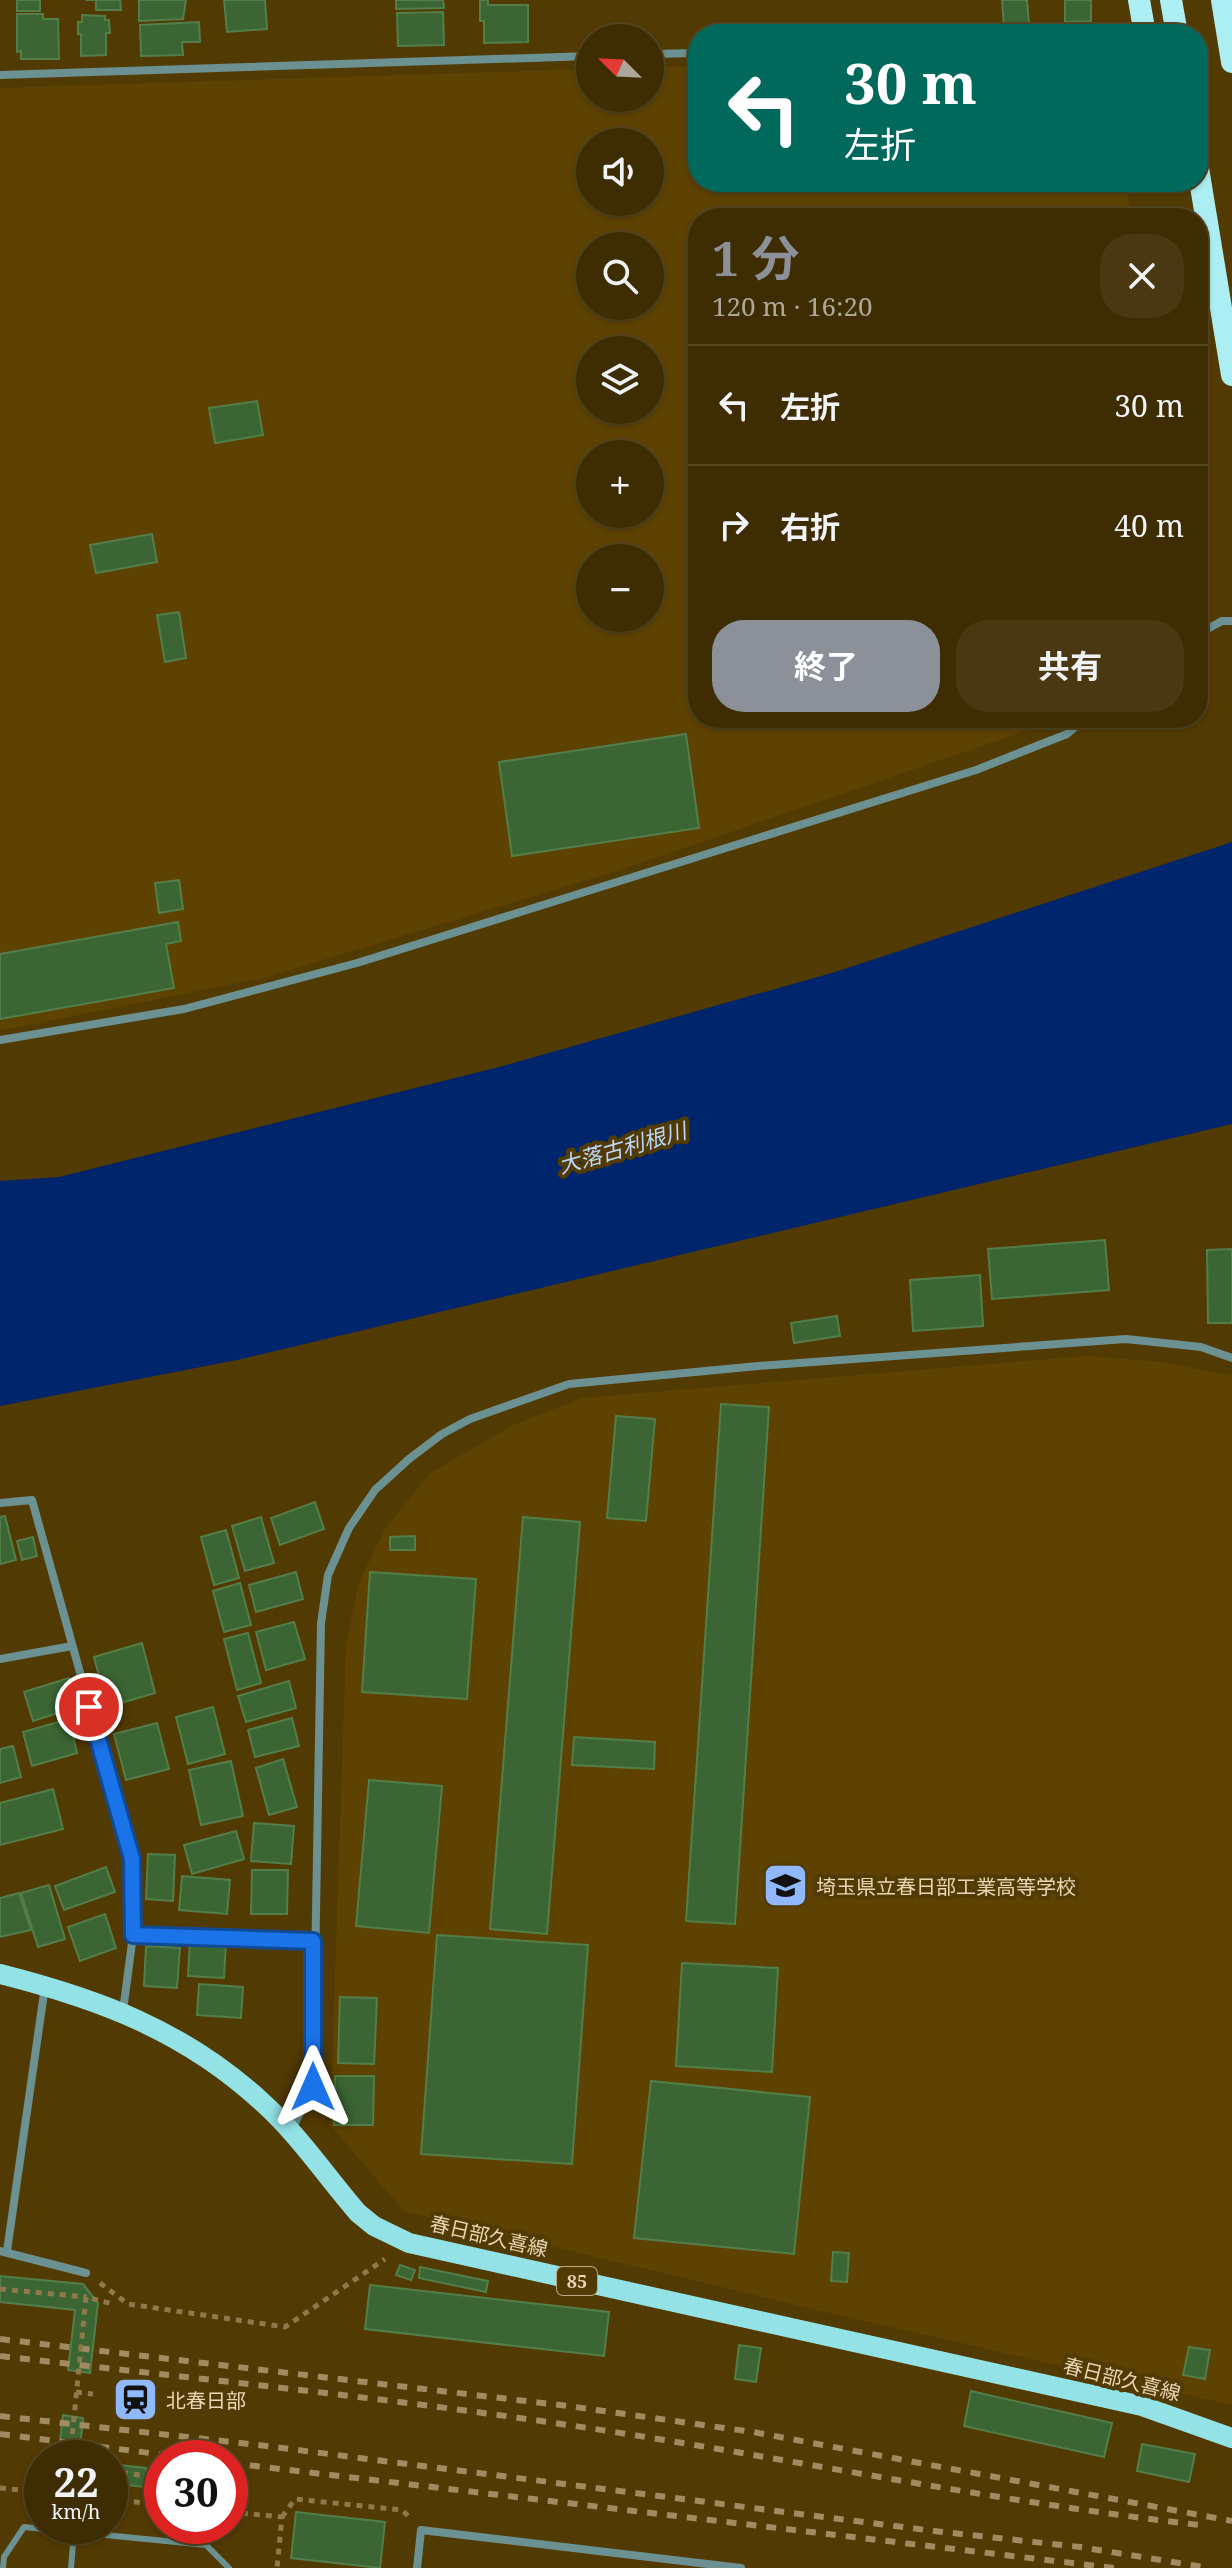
<!DOCTYPE html>
<html lang="ja">
<meta charset="utf-8">
<style>
body{margin:0;font-family:"Noto Serif","Noto Sans JP",serif;background:#493811;color:#f1f3f6;height:100vh;display:flex;flex-direction:column;font-size:30px;white-space:nowrap}
*{box-sizing:border-box;margin:0}
p{font-size:26px;color:#ada799}
.icon{flex:none;width:44px;height:44px;fill:none;stroke:currentColor;stroke-width:2;stroke-linecap:round;stroke-linejoin:round}
.map{position:relative;flex:1;overflow:hidden}
.details{position:absolute;left:688px;top:208px;width:520px;height:520px;display:flex;flex-direction:column;background:#3e2c02;border-radius:32px;box-shadow:0 2px 6px #0004,0 0 0 2px #574824}
.details>*{flex:none}
.top-card{position:absolute;left:688px;top:24px;width:520px;height:168px;border-radius:32px;box-shadow:0 2px 6px #0004,0 0 0 2px #574824;background:#00695c;color:#fff;overflow:hidden}
.needle{width:52px;rotate:294deg}
.tools{position:absolute;left:576px;top:24px;display:grid;gap:16px}
.tools a{display:grid;place-items:center;width:88px;height:88px;border-radius:50%;background:#3e2c02;box-shadow:0 2px 6px #0004,0 0 0 2px #574824;font-size:40px}
.speed{position:absolute;left:24px;top:2440px;display:flex;gap:16px;font-size:40px;font-weight:700;text-align:center}
.speed>*{display:grid;place-content:center;width:104px;height:104px;border-radius:50%;background:#3e2c02;box-shadow:0 2px 6px #0004,0 0 0 2px #574824;line-height:1}
.speed small{font-size:20px;font-weight:400}
.speed .limit{border:12px solid #d22;background:#fff;color:#111}
.pin{position:absolute;display:grid;place-items:center;width:68px;height:68px;color:#fff;margin:-34px;border:4px solid #fff;border-radius:50%;box-shadow:0 2px 8px #0007}
.me{position:absolute;width:88px;margin:-44px;rotate:0deg;stroke-linejoin:round;filter:drop-shadow(0 0 6px #0008)}
.turn{display:flex;align-items:center;gap:28px;height:168px;padding:0 24px;font-size:36px}
.turn .icon{width:104px;height:104px;stroke-width:2.5}
.turn b{display:block;font-size:56px;line-height:68px}
.round{display:grid;place-items:center;flex:none;width:84px;height:84px;border-radius:32px;background:#493811}
.summary{display:flex;align-items:center;justify-content:space-between;height:136px;padding:0 24px}
h1{font-size:48px;font-weight:700;line-height:60px;color:#8c9099}
.cta{display:flex;gap:16px;margin-top:auto;padding:16px 24px}
.cta a{flex:1;height:92px;border-radius:32px;background:#8c9099;color:#fff;font-size:32px;font-weight:700;line-height:92px;text-align:center}
.cta a+a{background:#493811;color:#f1f3f6}
ul{padding:0;list-style:none}
li{display:flex;align-items:center;gap:24px;height:120px;padding:0 24px;border-top:2px solid #574824}
li div{flex:1}
li b{display:block;font-size:30px}
li em{font-style:normal}
.map>svg:first-child{display:block}
.built{fill:#5e4202;fill-rule:evenodd}
.water{fill:#00256c}
.building{fill:#3b6633;stroke:#537e4a;stroke-width:2}
.lines{fill:none;stroke-linecap:round;stroke-linejoin:round}
.path{stroke:#8f794b;stroke-width:5;stroke-dasharray:6 6;stroke-linecap:butt}
.service{stroke:#6b9193;stroke-width:6}
.minor{stroke:#6b9193;stroke-width:8}
.primary{stroke:#93e2e6;stroke-width:20}
.trunk{stroke:#aceef2;stroke-width:22}
.rail{stroke:#a18b61;stroke-width:6;stroke-dasharray:10 10;stroke-linecap:butt}
.path-bridge{stroke:#8f794b;stroke-width:5;stroke-dasharray:6 6;stroke-linecap:butt}
.route-casing{stroke:#114b97;stroke-width:20}
.route{stroke:#1a73e8;stroke-width:14}
.labels{text-anchor:middle;dominant-baseline:central;stroke-width:8;stroke-linejoin:round;paint-order:stroke}
.shield{fill:#523a03;stroke:#bca781;stroke-width:2}
.shield-label{font-size:18px;font-weight:bold;fill:#e9d6b7}
.poi-label{font-size:20px;fill:#e9d6b7;stroke:#523a03;text-anchor:start}
.street-label{font-size:20px;fill:#e9d6b7;stroke:#523a03}
.water-label{font-size:22px;font-style:italic;fill:#bcd5fe;stroke:#523a03}
</style>
<div class="map">
<svg width="1232" height="2568" viewBox="0 0 1232 2568">
<rect width="100%" height="100%" fill="#523a03"/>
<g class="built">
<path d="M698,66V182H1126L1131,218H698V718H1052L1046,724L623,869L267,977L0,1031V88L590,69V98H650V67ZM590,142H650V202H590ZM590,246H650V306H590ZM590,350H650V410H590ZM590,454H650V514H590ZM590,558H650V618H590Z"/>
<path d="M1086,1356L1162,1362L1232,1376V2405L834,2314L404,2211L330,2125L346,1647L359,1582L385,1529L430,1473L513,1425L582,1398Z"/>
</g>
<path class="water" d="M1232,842V1124L237,1360L0,1406V1181L59,1177L499,1067L835,972Z"/>
<g class="building">
<rect x="17" y="0" width="23" height="11"/>
<path d="M86,0H120L121,10H96V0Z"/>
<path d="M139,0H186L183,19L139,21Z"/>
<path d="M224,0H265L267,29L227,32Z"/>
<path d="M396,0H443L444,8L396,9Z"/>
<path d="M480,0H488V5H528V42L484,43V21H480Z"/>
<path d="M1002,0H1027L1029,24L1004,26Z"/>
<path d="M1065,0H1091V21L1065,22Z"/>
<path d="M443,12L444,45L398,46L397,13Z"/>
<path d="M17,14H43V19H58L59,59H21V51L17,52Z"/>
<path d="M82,15L105,16V20H109L110,33H106V55L81,56V34H78V22H82Z"/>
<path d="M199,22L200,42H182L183,55L141,56L140,25Z"/>
<path d="M257,401L263,435L215,443L209,408Z"/>
<path d="M152,534L157,562L96,573L90,545Z"/>
<path d="M179,612L186,658L165,662L157,615Z"/>
<path d="M686,734L699,828L512,856L499,762Z"/>
<path d="M179,880L183,909L159,913L155,883Z"/>
<path d="M178,922L181,941L166,944L174,988L0,1019V954Z"/>
<path d="M1105,1240L1109,1290L992,1299L988,1249Z"/>
<path d="M1232,1249V1323H1208L1207,1250Z"/>
<path d="M980,1275L983,1326L913,1331L910,1280Z"/>
<path d="M837,1316L840,1336L794,1343L791,1323Z"/>
<path d="M721,1404L769,1407L735,1924L686,1921Z"/>
<path d="M616,1416L655,1419L646,1521L607,1518Z"/>
<path d="M315,1502L324,1529L280,1545L271,1518Z"/>
<path d="M5,1516L16,1560L0,1564V1517Z"/>
<path d="M261,1517L274,1563L245,1571L232,1526Z"/>
<path d="M523,1517L580,1522L547,1934L490,1929Z"/>
<path d="M226,1530L239,1578L214,1585L201,1537Z"/>
<path d="M415,1536V1550H390V1537Z"/>
<path d="M33,1537L37,1556L22,1560L17,1541Z"/>
<path d="M296,1572L303,1599L256,1612L249,1585Z"/>
<path d="M370,1572L476,1579L467,1699L362,1692Z"/>
<path d="M240,1583L251,1625L224,1632L213,1591Z"/>
<path d="M294,1622L305,1659L266,1670L256,1632Z"/>
<path d="M248,1633L261,1683L237,1690L224,1639Z"/>
<path d="M142,1643L155,1693L107,1707L94,1657Z"/>
<path d="M69,1678L77,1707L33,1721L24,1692Z"/>
<path d="M289,1681L296,1708L246,1722L238,1696Z"/>
<path d="M213,1707L225,1754L188,1764L176,1717Z"/>
<path d="M292,1718L299,1746L255,1757L248,1730Z"/>
<path d="M69,1719L77,1753L32,1766L23,1732Z"/>
<path d="M157,1723L169,1769L126,1780L114,1734Z"/>
<path d="M574,1737L655,1742L654,1769L572,1765Z"/>
<path d="M13,1746L21,1777L0,1783V1749Z"/>
<path d="M283,1759L297,1807L269,1815L256,1768Z"/>
<path d="M231,1761L243,1816L201,1825L189,1770Z"/>
<path d="M369,1780L442,1786L429,1933L356,1926Z"/>
<path d="M53,1789L63,1829L0,1845V1803Z"/>
<path d="M254,1823L294,1826L291,1864L251,1861Z"/>
<path d="M236,1831L244,1859L192,1874L184,1845Z"/>
<path d="M148,1854L175,1855L173,1901L146,1899Z"/>
<path d="M106,1867L115,1892L64,1910L55,1886Z"/>
<path d="M252,1870H288L287,1914H251Z"/>
<path d="M182,1876L230,1880L227,1914L179,1910Z"/>
<path d="M49,1885L65,1939L38,1947L21,1893Z"/>
<path d="M19,1893L31,1930L0,1937V1898Z"/>
<path d="M105,1914L116,1948L80,1961L68,1927Z"/>
<path d="M437,1935L588,1945L572,2164L421,2154Z"/>
<path d="M190,1940L226,1942L224,1978L188,1976Z"/>
<path d="M146,1946L180,1948L177,1988L144,1986Z"/>
<path d="M682,1963L778,1968L772,2072L676,2066Z"/>
<path d="M199,1984L243,1987L241,2018L197,2015Z"/>
<path d="M340,1997L377,1998L374,2064L338,2063Z"/>
<path d="M335,2076H374L373,2125H334Z"/>
<path d="M651,2081L810,2097L794,2254L634,2238Z"/>
<path d="M833,2252L849,2253L847,2282L831,2281Z"/>
<path d="M400,2265L415,2270L411,2280L396,2275Z"/>
<path d="M420,2267L488,2281L486,2292L419,2278Z"/>
<path d="M0,2276L83,2284L98,2303L90,2373L68,2370L75,2310L0,2302Z"/>
<path d="M370,2285L609,2312L604,2356L365,2329Z"/>
<path d="M739,2345L761,2348L756,2382L735,2379Z"/>
<path d="M1189,2347L1210,2350L1205,2379L1183,2375Z"/>
<path d="M971,2391L1112,2423L1104,2457L964,2426Z"/>
<path d="M63,2415L83,2418L79,2458H58Z"/>
<path d="M1142,2444L1195,2454L1189,2482L1137,2471Z"/>
<path d="M110,2464L146,2468L148,2476L144,2487L110,2483Z"/>
<path d="M296,2512L385,2522L380,2568L291,2558Z"/>
</g>
<g class="lines">
<g class="path">
<path d="M100,2283L128,2304L285,2327L385,2259"/>
<path d="M0,2289L86,2297"/>
<path d="M76,2392L93,2394"/>
<path d="M110,2471L162,2478"/>
<path d="M0,2488L42,2492"/>
<path d="M110,2499L162,2505"/>
<path d="M230,2512L282,2517L277,2568"/>
<path d="M282,2517L295,2499L402,2510L408,2516"/>
</g>
<g class="service">
<path d="M3,2568L4,2557L24,2527L206,2545L229,2568"/>
<path d="M71,2568L74,2532"/>
</g>
<g class="minor">
<path d="M650,54L698,53"/>
<path d="M0,75L590,56"/>
<path d="M1198,634L1222,621H1232"/>
<path d="M0,1040L184,1009L357,963L976,770L1067,734L1086,718"/>
<path d="M0,1503L32,1500L132,1859L133,1935L123,2011"/>
<path d="M0,1659L72,1646"/>
<path d="M133,1935L313,1941"/>
<path d="M291,2131L313,2087L321,1623L328,1575L349,1528L375,1490L409,1459L442,1434L470,1419L569,1384L758,1366L1126,1339L1201,1347L1232,1358"/>
<path d="M0,2251L86,2273"/>
<path d="M7,2251L45,1986"/>
<path d="M417,2568L421,2530L741,2568"/>
</g>
<path class="primary" d="M0,1974C99,1999 185,2031 262,2102C298,2134 326,2176 358,2213L374,2226L409,2243L1142,2406L1232,2438"/>
<g class="trunk">
<path d="M1139,0L1145,34"/>
<path d="M1171,0L1177,34"/>
<path d="M1222,0L1232,62"/>
<path d="M1198,168L1232,375"/>
</g>
<g class="rail">
<path d="M0,2339L568,2406L753,2432L1232,2521"/>
<path d="M0,2356C190,2378 380,2397 568,2425C779,2456 988,2501 1200,2525"/>
<path d="M0,2416L258,2445L934,2531L1080,2547L1210,2568"/>
<path d="M0,2434L189,2458"/>
<path d="M230,2463L1114,2568"/>
</g>
<path class="path-bridge" d="M70,2458L86,2297L113,2304"/>
</g>
<g class="lines">
<defs>
<path id="route" d="M89,1707L132,1859L133,1935L313,1941V2087"/>
</defs>
<use href="#route" class="route-casing"/>
<use href="#route" class="route"/>
</g>
<defs>
<symbol id="school-square" viewBox="-11 -11 22 22"><rect x="-9" y="-9" width="18" height="18" rx="4" fill="#8fb8fd" stroke="#523a03"/><path d="M0-5L7-2L0 1L-7-2ZM-4 1L0 2.5L4 1V4Q0 6-4 4Z" fill="#111"/></symbol>
<symbol id="station-square" viewBox="-11 -11 22 22"><rect x="-9" y="-9" width="18" height="18" rx="4" fill="#8fb8fd" stroke="#523a03"/><path d="M-3-6H3Q5-6 5-4V2Q5 4 3 4L4.5 6H3L1.5 4h-3L-3 6H-4.5L-3 4Q-5 4-5 2V-4Q-5-6-3-6ZM-3.5-4v3h7v-3ZM-3.5 1v1.5H-2V1ZM2 1v1.5H3.5V1Z" fill="#111"/></symbol>
</defs>
<g fill-rule="evenodd">
<use href="#school-square" x="760" y="1860" width="51" height="51"/>
<use href="#station-square" x="110" y="2374" width="51" height="51"/>
</g>
<g class="labels">
<rect class="shield" x="557" y="2267" width="40" height="28" rx="6"/>
<g class="shield-label">
<text x="577" y="2281">85</text>
</g>
<g class="poi-label">
<text x="816" y="1886">埼玉県立春日部工業高等学校</text>
<text x="166" y="2400">北春日部</text>
</g>
<g class="street-label">
<text transform="translate(489 2236) rotate(13)">春日部久喜線</text>
<text transform="translate(1122 2379) rotate(14)">春日部久喜線</text>
</g>
<g class="water-label">
<text transform="translate(622 1147) rotate(-16)">大落古利根川</text>
</g>
</g>
</svg>
<div class="tools">
<a><svg class="needle" viewBox="-14 -14 28 28"><path d="M0-13l5 13h-10z" fill="#e53935"/><path d="M0 13l5-13h-10z" fill="#ada799"/></svg></a>
<a><svg class="icon" aria-label="sound" viewBox="0 0 24 24"><path d="M4 9h4l5-4v14l-5-4H4zM17 9q2 3 0 6"/></svg></a>
<a><svg class="icon" aria-label="search" viewBox="0 0 24 24"><circle cx="10" cy="10" r="6"/><path d="M15 15l6 6"/></svg></a>
<a><svg class="icon" aria-label="layers" viewBox="0 0 24 24"><path d="M12 4l9 5-9 5-9-5zM3 14l9 5 9-5"/></svg></a>
<a>+</a>
<a>−</a>
</div>
<div class="speed"><div>22<small>km/h</small></div><div class="limit">30</div></div>
<div class="pin" style="left:89px;top:1707px;background:#d93025"><svg class="icon" aria-label="arrive" viewBox="0 0 24 24"><path d="M6 21V4h12l-3 4 3 4H6"/></svg></div>
<svg class="me" style="left:313px;top:2087px" viewBox="-20 -20 40 40"><path d="M0-17L14 15 0 8-14 15z" fill="#1a73e8" stroke="#fff" stroke-width="4"/></svg>
<div class="top-card">
<div class="turn"><svg class="icon" aria-label="left" viewBox="0 0 24 24"><path d="M17 20v-9H6M10 6l-5 5 5 5"/></svg><div><b>30 m</b>左折</div></div>
</div>
<section class="details">
<div class="summary"><div><h1>1 分</h1><p>120 m · 16:20</p></div><a class="round"><svg class="icon" aria-label="close" viewBox="0 0 24 24"><path d="M6 6l12 12M18 6L6 18"/></svg></a></div>
<ul>
<li><svg class="icon" aria-label="left" viewBox="0 0 24 24"><path d="M17 20v-9H6M10 6l-5 5 5 5"/></svg><div><b>左折</b></div><em>30 m</em></li>
<li><svg class="icon" aria-label="right" viewBox="0 0 24 24"><path d="M7 20v-9h11M14 6l5 5-5 5"/></svg><div><b>右折</b></div><em>40 m</em></li>
</ul>
<div class="cta"><a>終了</a><a>共有</a></div>
</section>
</div>
